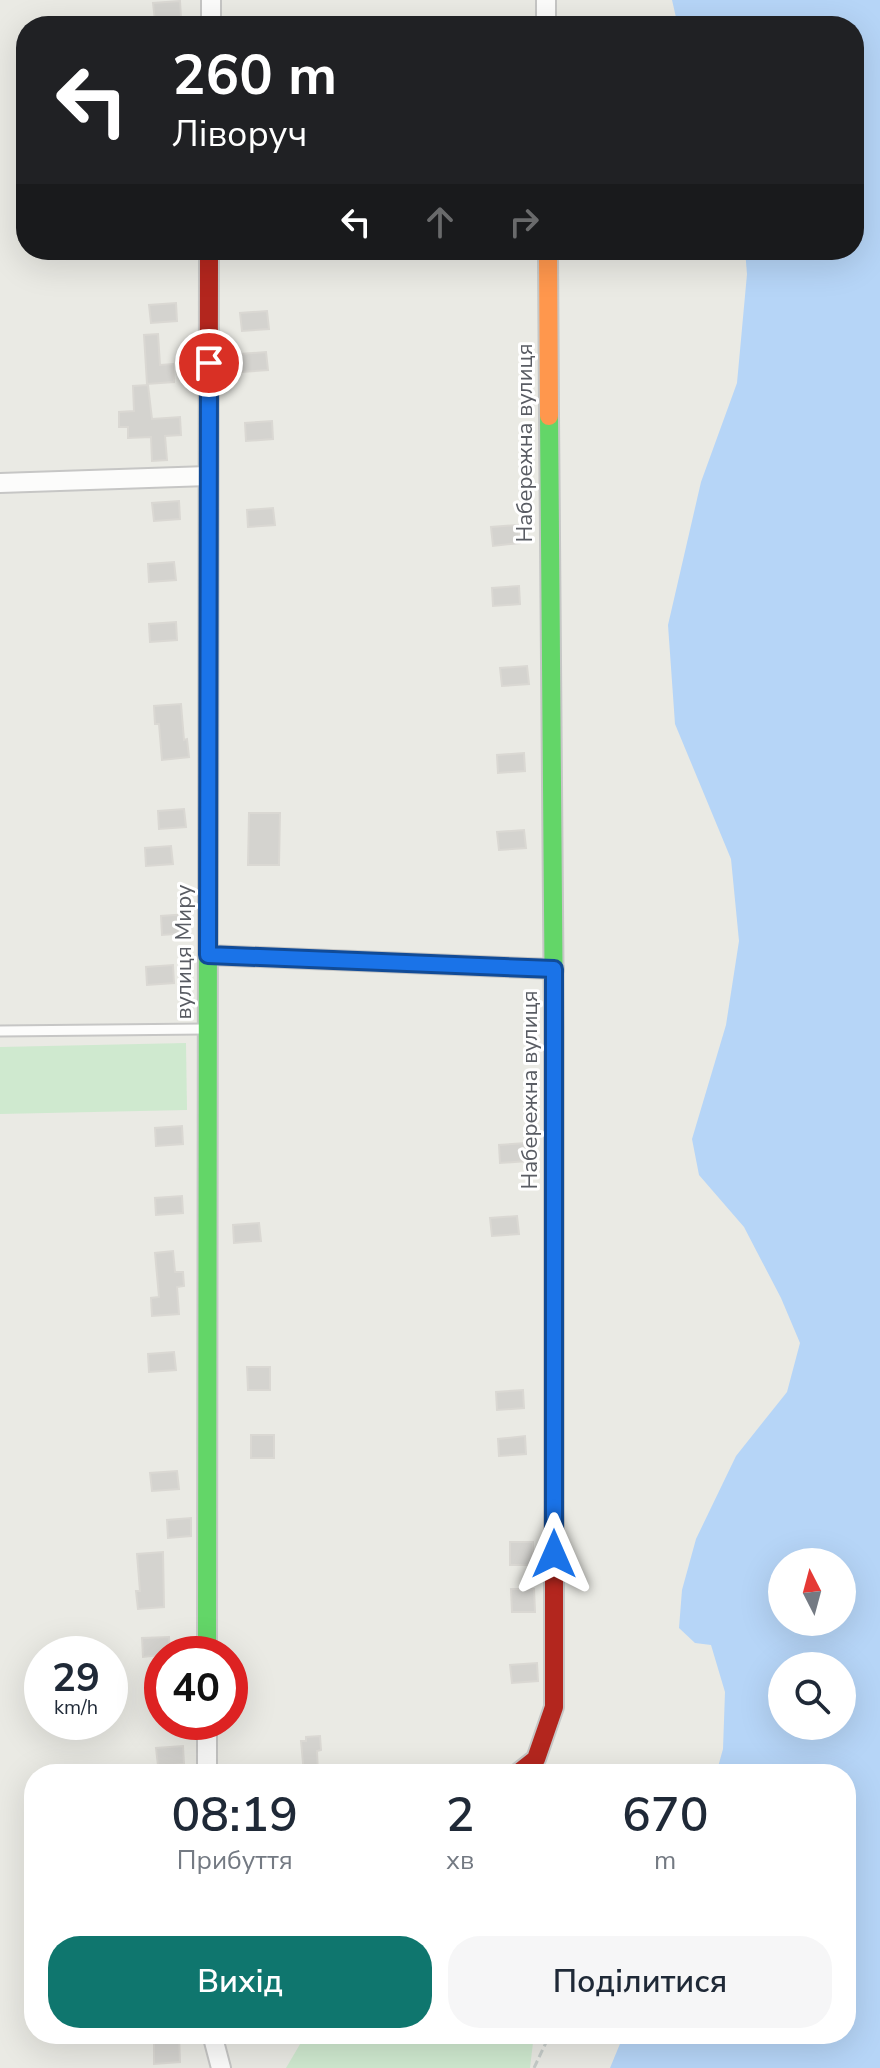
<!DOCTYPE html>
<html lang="uk">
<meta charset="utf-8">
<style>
body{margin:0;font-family:"Nunito Sans",sans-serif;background:#f6f6f7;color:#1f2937;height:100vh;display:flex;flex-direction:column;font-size:30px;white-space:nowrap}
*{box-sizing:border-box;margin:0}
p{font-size:26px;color:#747a83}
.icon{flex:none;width:44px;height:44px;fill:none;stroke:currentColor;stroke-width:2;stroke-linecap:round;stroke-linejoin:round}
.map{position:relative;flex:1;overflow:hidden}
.sheet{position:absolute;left:24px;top:1764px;width:832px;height:280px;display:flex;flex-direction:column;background:#fff;border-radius:32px;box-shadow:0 8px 32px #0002}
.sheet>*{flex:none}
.hud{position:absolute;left:16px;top:16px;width:848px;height:244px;border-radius:32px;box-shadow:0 8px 32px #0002;background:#202124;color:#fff;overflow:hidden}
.needle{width:52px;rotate:354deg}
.controls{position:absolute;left:768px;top:1548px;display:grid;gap:16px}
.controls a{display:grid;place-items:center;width:88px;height:88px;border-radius:50%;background:#fff;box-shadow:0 8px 32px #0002;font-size:40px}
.speed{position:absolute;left:24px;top:1636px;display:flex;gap:16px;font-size:40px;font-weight:700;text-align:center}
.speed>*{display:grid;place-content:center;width:104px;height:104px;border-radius:50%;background:#fff;box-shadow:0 8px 32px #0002;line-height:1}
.speed small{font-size:20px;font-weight:400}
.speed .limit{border:12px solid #d22;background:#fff;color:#111}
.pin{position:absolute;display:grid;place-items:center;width:68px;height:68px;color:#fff;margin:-34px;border:4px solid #fff;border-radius:50%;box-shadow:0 2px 8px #0007}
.me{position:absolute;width:88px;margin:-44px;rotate:0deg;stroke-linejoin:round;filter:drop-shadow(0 0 6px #0008)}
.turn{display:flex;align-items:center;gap:28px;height:168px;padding:0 24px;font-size:36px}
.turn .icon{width:104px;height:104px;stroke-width:2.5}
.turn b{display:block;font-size:56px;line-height:68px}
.lanes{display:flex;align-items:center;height:76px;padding:0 24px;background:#0003;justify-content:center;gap:40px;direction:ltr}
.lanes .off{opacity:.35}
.eta{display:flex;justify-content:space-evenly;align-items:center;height:136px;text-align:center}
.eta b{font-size:48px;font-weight:600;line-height:56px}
.primary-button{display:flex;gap:16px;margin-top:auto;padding:16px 24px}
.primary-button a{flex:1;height:92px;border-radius:32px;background:#0f766e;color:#fff;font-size:32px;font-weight:600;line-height:92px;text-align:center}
.primary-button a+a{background:#f6f6f7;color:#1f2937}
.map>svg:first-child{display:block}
.green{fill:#cfe9cf}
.water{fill:#b6d5f7;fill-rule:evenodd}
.building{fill:#d4d3cf;stroke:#dad8d3;stroke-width:2}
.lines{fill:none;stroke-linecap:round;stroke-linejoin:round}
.lane-casing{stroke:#c6c6c5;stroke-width:13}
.street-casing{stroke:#c6c6c5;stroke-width:22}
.fast-casing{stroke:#c6c7c6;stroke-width:22}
.slow-casing{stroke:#c6c7c6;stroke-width:22}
.jam-casing{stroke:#c6c7c6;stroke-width:22}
.path{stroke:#c6ccc9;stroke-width:3;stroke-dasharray:8 4;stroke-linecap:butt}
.lane{stroke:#fcfcfb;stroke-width:9}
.street{stroke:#fcfcfb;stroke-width:18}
.fast{stroke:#63d668;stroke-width:18}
.slow{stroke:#ff974d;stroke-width:18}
.jam{stroke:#b3261e;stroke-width:18}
.route-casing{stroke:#114b97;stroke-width:20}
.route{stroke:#1a73e8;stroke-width:14}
.labels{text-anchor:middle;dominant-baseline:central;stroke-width:6;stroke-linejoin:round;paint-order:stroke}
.street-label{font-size:22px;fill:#595c63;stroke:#fff}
</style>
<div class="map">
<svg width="880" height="2068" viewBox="0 0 880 2068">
<rect width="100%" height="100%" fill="#eaeae4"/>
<g class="green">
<path d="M186,1043L187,1110L0,1114V1047Z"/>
<path d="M306,2034H534L530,2068H286Z"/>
</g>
<path class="water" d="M672,0H880V2068H610L624,2034H846V1774H716L723,1749L725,1692L711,1645L695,1643L679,1628L682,1590L696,1539L736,1456L787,1392L800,1343L781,1298L744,1227L699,1175L692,1139L726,1025L739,941L731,859L675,724L668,625L701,482L737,383L747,274L745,250H854V26H678ZM782,1562H842V1622H782ZM782,1666H842V1726H782Z"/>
<g class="building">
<path d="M180,1L181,18L155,21L153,3Z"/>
<path d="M176,303L177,321L151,323L149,305Z"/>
<path d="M267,311L269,329L242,331L240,313Z"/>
<path d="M158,334L160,365L173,364L174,382L147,384L144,335Z"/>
<path d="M266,352L268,370L241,372L240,354Z"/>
<path d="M148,385L152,419L180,417L181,435L165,436L167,460L152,461L151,437L128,438V427H119V412L134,411L133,386Z"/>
<path d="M272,421L273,439L246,441L245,423Z"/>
<path d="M179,501L180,519L154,521L152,503Z"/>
<path d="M273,508L275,525L248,527L247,510Z"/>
<path d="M518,525L520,543L493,546L491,527Z"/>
<path d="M174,562L176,580L149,582L148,564Z"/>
<path d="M519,586L520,604L493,606L492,588Z"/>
<path d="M176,622L177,640L150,642L149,624Z"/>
<path d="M527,666L529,684L502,686L500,668Z"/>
<path d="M181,704L184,740L187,739L189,757L162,760L159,724H155L154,706Z"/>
<path d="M524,753L525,771L498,773L497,755Z"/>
<path d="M184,809L186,827L159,829L158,811Z"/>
<path d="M249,813H280L279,865H248Z"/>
<path d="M524,830L526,848L499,850L497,832Z"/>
<path d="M171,846L173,864L146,866L145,848Z"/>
<path d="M188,914L189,933L162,935L161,916Z"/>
<path d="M173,965L174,983L147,985L146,967Z"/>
<path d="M182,1126L183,1144L156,1146L155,1128Z"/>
<path d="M526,1143L527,1161L500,1163L499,1145Z"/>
<path d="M182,1196L183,1213L156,1215L155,1198Z"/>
<path d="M517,1216L519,1234L492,1236L490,1218Z"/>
<path d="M259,1223L261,1241L234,1243L233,1225Z"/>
<path d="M173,1251L175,1272H183L184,1286L177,1287L179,1314L152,1316L151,1298L159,1297L155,1253Z"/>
<path d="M174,1352L176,1370L149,1372L148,1354Z"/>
<path d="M247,1367H270V1390H248Z"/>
<path d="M523,1390L524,1408L497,1410L496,1392Z"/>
<rect x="251" y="1435" width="23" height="23"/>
<path d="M525,1436L526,1454L499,1456L498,1439Z"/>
<path d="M177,1471L179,1489L152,1491L150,1473Z"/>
<path d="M191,1518V1536L168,1538L167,1520Z"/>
<rect x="510" y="1542" width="23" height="23"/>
<path d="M163,1552L164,1607L138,1609L136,1591H140L137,1554Z"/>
<path d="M511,1589H534L535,1612H512Z"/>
<path d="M169,1637L170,1654L143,1657L142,1638Z"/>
<path d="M537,1663L538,1681L512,1683L510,1665Z"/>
<path d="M320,1736L321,1750L317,1751L318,1774H304L301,1741H306V1737Z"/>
<path d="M183,1746L184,1764L158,1766L156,1748Z"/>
<path d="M154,2034H179L180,2062L154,2064Z"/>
</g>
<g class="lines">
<defs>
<path id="lane" d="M0,1031L205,1029"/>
<g id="street">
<path d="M546,0V26"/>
<path d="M211,26V0"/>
<path d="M0,483L208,476"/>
<path d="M208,955L554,969"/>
<path d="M207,1774V1722"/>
<path d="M212,2034L221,2068"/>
</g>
<g id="fast">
<path d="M549,416L554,1029"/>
<path d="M207,1654L208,876"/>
</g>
<g id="slow">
<path d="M548,250L549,416"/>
<path d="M554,1029V1535"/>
</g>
<g id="jam">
<path d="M208,876L209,250"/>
<path d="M517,1774L536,1759L554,1707V1535"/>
</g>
</defs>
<use href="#lane" class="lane-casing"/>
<use href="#street" class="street-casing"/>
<use href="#fast" class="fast-casing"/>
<use href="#slow" class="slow-casing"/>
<use href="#jam" class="jam-casing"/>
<g class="path">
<path d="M557,1766L580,1774"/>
<path d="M534,2068L550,2034"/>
</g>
<use href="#lane" class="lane"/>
<use href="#street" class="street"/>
<use href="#fast" class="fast"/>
<use href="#slow" class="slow"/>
<use href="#jam" class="jam"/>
</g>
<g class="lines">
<defs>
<path id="route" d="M209,363L208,955L554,969V1554"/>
</defs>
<use href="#route" class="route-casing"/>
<use href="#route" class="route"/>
</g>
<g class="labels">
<g class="street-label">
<text transform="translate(525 443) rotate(-90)">Набережна вулиця</text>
<text transform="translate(184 952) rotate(-90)">вулиця Миру</text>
<text transform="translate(530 1090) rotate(-90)">Набережна вулиця</text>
</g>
</g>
</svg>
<div class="controls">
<a><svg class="needle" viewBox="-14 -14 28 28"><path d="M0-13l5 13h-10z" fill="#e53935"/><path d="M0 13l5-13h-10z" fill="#747a83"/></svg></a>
<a><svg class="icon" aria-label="search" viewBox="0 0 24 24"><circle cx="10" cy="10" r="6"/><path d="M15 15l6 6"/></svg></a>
</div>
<div class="speed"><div>29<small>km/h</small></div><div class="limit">40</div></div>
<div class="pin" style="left:209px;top:363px;background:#d93025"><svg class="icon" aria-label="arrive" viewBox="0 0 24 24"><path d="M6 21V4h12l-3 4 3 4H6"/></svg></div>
<svg class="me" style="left:554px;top:1554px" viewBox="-20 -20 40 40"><path d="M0-17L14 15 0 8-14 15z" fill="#1a73e8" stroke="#fff" stroke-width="4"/></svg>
<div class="hud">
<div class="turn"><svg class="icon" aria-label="left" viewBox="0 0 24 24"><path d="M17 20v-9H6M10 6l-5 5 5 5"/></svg><div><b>260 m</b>Ліворуч</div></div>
<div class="lanes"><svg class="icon" aria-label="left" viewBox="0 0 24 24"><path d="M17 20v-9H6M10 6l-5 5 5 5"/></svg><svg class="icon off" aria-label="ahead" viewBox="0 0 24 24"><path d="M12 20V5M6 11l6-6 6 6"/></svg><svg class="icon off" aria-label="right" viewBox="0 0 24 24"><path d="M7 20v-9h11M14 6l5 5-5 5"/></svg></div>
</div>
<section class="sheet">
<div class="eta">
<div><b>08:19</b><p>Прибуття</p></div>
<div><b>2</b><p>хв</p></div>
<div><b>670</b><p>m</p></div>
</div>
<div class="primary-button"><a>Вихід</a><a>Поділитися</a></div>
</section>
</div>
